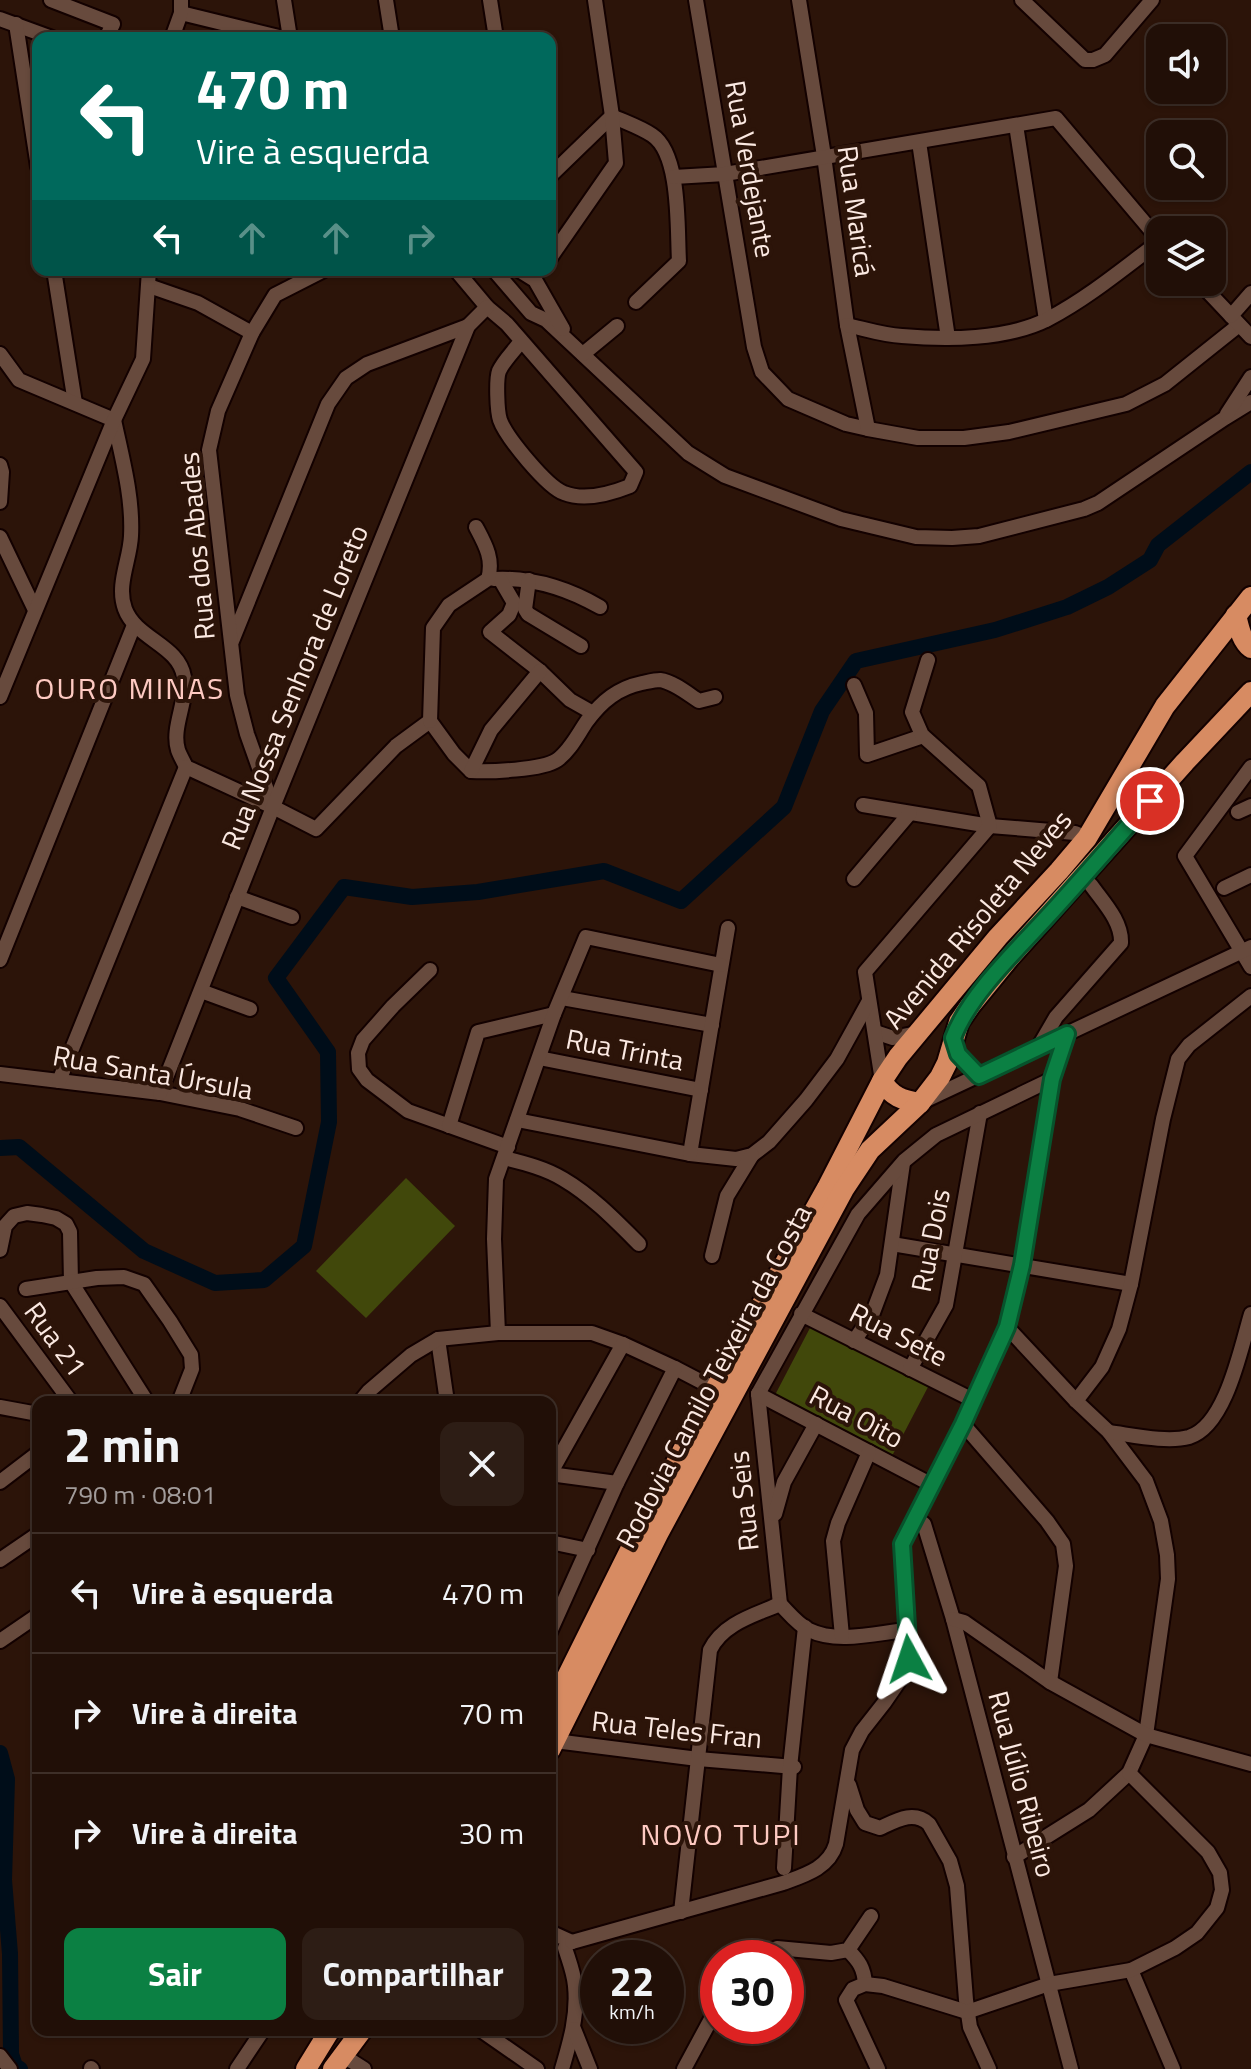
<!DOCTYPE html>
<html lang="pt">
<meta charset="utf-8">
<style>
body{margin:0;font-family:"Titillium Web",sans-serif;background:#2d1d15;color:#f1f3f6;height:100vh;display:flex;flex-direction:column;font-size:30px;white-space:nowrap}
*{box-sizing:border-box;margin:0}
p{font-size:26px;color:#a29c9b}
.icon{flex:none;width:44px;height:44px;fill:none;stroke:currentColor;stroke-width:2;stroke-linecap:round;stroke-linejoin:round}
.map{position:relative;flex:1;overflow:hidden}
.sheet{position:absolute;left:32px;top:1396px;width:524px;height:640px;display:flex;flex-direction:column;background:#210f07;border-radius:16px;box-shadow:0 2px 6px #0004,0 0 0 2px #3e2f28}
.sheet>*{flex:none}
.hud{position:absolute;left:32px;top:32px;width:524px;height:244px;border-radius:16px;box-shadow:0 2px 6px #0004,0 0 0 2px #3e2f28;background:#00695c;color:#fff;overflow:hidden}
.tools{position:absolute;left:1146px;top:24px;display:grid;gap:16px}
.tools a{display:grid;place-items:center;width:80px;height:80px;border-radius:16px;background:#210f07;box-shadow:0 2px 6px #0004,0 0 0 2px #3e2f28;font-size:40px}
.speed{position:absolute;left:580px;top:1940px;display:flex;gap:16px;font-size:40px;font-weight:700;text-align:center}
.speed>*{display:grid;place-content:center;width:104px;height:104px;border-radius:50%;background:#210f07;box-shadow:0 2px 6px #0004,0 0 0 2px #3e2f28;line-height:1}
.speed small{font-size:20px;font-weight:400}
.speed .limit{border:12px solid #d22;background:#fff;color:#111}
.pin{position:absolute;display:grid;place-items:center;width:68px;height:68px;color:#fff;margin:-34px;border:4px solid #fff;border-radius:50%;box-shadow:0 2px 8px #0007}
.me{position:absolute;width:88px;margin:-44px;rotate:355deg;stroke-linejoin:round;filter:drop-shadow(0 0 6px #0008)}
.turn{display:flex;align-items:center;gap:28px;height:168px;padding:0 32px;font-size:36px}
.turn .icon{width:104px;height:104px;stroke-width:2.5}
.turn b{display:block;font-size:56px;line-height:68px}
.lanes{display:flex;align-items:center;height:76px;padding:0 32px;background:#0003;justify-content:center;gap:40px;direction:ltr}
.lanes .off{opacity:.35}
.round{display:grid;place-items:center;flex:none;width:84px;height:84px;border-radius:16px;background:#2d1d15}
.head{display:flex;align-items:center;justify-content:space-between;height:136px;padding:0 32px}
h1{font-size:48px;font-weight:700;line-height:60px}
.primary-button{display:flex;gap:16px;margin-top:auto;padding:16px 32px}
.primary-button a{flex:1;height:92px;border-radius:16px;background:#0b8043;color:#fff;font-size:32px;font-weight:700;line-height:92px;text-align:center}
.primary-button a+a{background:#2d1d15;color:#f1f3f6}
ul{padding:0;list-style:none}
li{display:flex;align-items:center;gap:24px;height:120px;padding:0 32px;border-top:2px solid #3e2f28}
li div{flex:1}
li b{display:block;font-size:30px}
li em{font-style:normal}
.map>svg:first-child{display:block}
.green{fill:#41480b}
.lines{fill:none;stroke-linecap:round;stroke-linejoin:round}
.river{stroke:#000d19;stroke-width:16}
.minor-casing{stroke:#130100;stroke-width:18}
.highway-casing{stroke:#130100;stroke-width:24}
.minor{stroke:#674a3d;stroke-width:14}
.highway{stroke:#d78b62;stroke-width:20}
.route-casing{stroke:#07532c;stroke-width:20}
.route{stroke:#0b8043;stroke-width:14}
.labels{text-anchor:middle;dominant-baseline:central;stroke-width:8;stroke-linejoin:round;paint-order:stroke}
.street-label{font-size:28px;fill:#fbe9e2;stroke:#2c1409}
.neighbourhood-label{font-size:30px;letter-spacing:2px;fill:#fecac2;stroke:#2c1409}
</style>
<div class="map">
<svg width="1251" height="2069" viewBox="0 0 1251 2069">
<rect width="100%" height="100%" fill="#2c1409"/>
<g class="green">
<path d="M406,1178L455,1226L366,1318L316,1271Z"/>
<path d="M811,1326L928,1387L892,1456L775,1395Z"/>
</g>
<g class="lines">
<g class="river">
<path d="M0,1148L19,1147L144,1251L215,1283L264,1280L304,1246L329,1122L328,1052L276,978L344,887L412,897L478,892L604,871L681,901L784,807L822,711L856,661L995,630L1067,607L1108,587L1150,560L1158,545L1251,472"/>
<path d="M0,1753L7,1779L4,1880L10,1954L11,2054L15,2066L20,2069"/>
</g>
<defs>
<g id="minor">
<path d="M51,0L113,24L106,38"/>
<path d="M284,0L290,38"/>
<path d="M386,0L392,38"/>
<path d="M490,0L496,38"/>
<path d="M696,0L754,347L762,372L788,399L846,424L868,429L918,438H964L1009,432L1126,404L1165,384L1239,325"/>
<path d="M799,0L824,156L847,325L868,429"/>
<path d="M1022,0L1085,60H1093L1105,55L1152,0"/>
<path d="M181,13L283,38"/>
<path d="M0,19L52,38"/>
<path d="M16,24L38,167"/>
<path d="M172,38L181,13V0"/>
<path d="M1016,125L1046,320"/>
<path d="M919,142L948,338"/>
<path d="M550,176L612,116C625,122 640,127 652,135C681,154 677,229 679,261L636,302"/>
<path d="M674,177L725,174L1056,118L1160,241"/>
<path d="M550,258L616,163L612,116L595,0"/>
<path d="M54,270L75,403"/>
<path d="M456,270L487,307L507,324L636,472L630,486C610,494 584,501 564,493C547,487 506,437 500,420C497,411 496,379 499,371C504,360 515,350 521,341"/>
<path d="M494,270L531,313L546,320L688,453L725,476L841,519L916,537L952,538L979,536L1084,509L1098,503L1225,418L1251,402"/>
<path d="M519,270L535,280L563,329"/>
<path d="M1199,282L1251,337"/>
<path d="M149,286L198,303L252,333"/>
<path d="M1231,316L1251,293"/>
<path d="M847,325C865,329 883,335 902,336C946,340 1007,340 1048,319C1088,298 1124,268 1160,241"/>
<path d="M0,354L19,380L114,420"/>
<path d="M583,354L617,326"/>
<path d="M1227,414L1251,377"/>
<path d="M114,420C122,458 133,497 131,536C130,560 116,585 125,609C136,639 179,645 184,677C188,702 171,727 178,750C180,756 184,762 186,767L273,807L316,829L396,746L430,721"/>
<path d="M0,465L2,472L0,502"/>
<path d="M0,537L35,610"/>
<path d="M494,579C533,577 567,588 600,607"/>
<path d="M500,579L514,603L509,615L490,632L540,671L570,700L593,713"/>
<path d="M529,580L525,609L528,614L581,646"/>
<path d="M232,641L328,404L346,378L367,364L468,326"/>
<path d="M854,685L866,713L867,755L923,736"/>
<path d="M0,697L114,420L143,359L149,270"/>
<path d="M430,721L454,754L471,771C489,772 543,770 557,760C570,751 578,734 587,721C602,701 618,688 642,683C647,682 655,680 660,680C674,682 688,694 699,701L715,697"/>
<path d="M430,721L433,628L449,605L488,579C494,559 485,544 476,527"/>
<path d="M1251,767L1185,856L1251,967"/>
<path d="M471,771L491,730L540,671"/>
<path d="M863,805L990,826L1075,833L1087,838"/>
<path d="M273,807L247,734L237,695L209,450L218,411L252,333L275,295L324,270"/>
<path d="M1238,812L1251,806"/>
<path d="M854,879L910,813"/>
<path d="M1224,888L1251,875"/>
<path d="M237,897L292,917"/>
<path d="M0,960L134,625"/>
<path d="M430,970L393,1006L363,1040L358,1053L359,1069L367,1080L408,1111L508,1147"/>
<path d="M201,991L250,1009"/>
<path d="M562,998L712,1025"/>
<path d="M875,1032L893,1038L917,1033"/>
<path d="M953,1038L958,1054L979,1076"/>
<path d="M1038,1048L1056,1017L1121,943C1122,921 1103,902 1091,885"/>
<path d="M539,1058L701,1090"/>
<path d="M0,1074L160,1093L240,1109L296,1128"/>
<path d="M59,1081L186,767"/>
<path d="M882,1081L865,972L990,826L979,786L922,735L912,712L928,660"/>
<path d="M160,1093L273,807L468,326L487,307"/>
<path d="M924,1101L1251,947"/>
<path d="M517,1120L690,1154L736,1159L752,1155L769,1142L806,1100L837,1059L869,1001"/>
<path d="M449,1126L478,1032L554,1014"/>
<path d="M690,1154L728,928"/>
<path d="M504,1158C524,1163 545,1168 563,1179C592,1196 616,1221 639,1244"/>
<path d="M892,1244L1131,1284"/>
<path d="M0,1250L5,1226L14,1216L27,1213L42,1215L56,1218L66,1224L70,1232L71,1282L147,1402"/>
<path d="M712,1256L727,1196L752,1155"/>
<path d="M26,1289L97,1278L124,1277L144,1284L170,1321L191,1355L192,1369L179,1402"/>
<path d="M0,1306L71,1402"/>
<path d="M801,1314L973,1400"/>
<path d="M1007,1327L1076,1401L1109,1432L1146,1481L1161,1521L1167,1555L1168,1579L1146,1735L1129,1773L1089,1810L1014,1857"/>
<path d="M498,1333L494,1239L496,1179L554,1014L586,937L721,965"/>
<path d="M438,1339L447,1402"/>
<path d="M854,1341L872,1315L887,1275L903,1163"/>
<path d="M910,1369L946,1305L980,1113"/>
<path d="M758,1394L858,1214L904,1161L936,1135L1052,1079"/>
<path d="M758,1394L780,1604"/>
<path d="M758,1394L932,1485"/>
<path d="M1076,1401L1102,1367L1119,1329L1131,1284L1163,1119L1178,1059L1189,1045L1251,996"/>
<path d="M360,1402L369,1391L411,1355L438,1339L498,1333H592L623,1344L675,1368L721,1392"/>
<path d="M0,1407L38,1414"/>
<path d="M963,1424L1047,1521L1063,1544L1066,1566L1050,1682"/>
<path d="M1109,1432C1132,1435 1167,1443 1189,1437C1226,1426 1241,1347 1251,1314"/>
<path d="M550,1474L623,1344"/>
<path d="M550,1474L617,1483"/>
<path d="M0,1482L38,1453"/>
<path d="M775,1514L784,1482L816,1424"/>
<path d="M915,1518L924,1524L953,1619L1071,2069"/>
<path d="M550,1542L588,1550"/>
<path d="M0,1560L38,1534"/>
<path d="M780,1604C789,1613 797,1624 809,1630C837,1644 877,1633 906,1630"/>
<path d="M953,1619L964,1622L1050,1682L1146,1735L1251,1764"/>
<path d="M550,1632L617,1483L675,1368"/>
<path d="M842,1636L833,1541L838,1523L869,1452"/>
<path d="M0,1641L38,1615"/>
<path d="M555,1741L698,1759L794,1767"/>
<path d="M849,1785L857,1810L865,1823L880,1828C897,1820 914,1810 929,1824L950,1861L957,1886L966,2000L970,2027L989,2069"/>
<path d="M784,1868L790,1767L805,1627"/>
<path d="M681,1912L710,1650C723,1623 755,1615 780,1604"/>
<path d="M550,1932L572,1942L567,1944L565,1948C569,1961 574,1973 575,1986C578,2015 570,2042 562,2069"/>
<path d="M572,1942L783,1883C805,1875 829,1868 836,1844L852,1750L862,1731L884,1703L906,1671L909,1659L902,1544L963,1424L1007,1327L1022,1265L1052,1079L1067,1034"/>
<path d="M848,1950C859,1961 864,1968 865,1984"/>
<path d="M755,1958L777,1948L831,1953L848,1950L871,1916"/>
<path d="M1131,1970L1173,2069"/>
<path d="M574,2029L590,2069"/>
<path d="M481,2030L537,2069"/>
<path d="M342,2055L364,2069"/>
<path d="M0,2056L10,2069"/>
<path d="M91,2068L92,2069"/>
<path d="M237,2069L263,2030"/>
<path d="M684,2069L718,2006"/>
<path d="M878,2069L846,2000L853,1989L865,1984L883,1986L967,2012L1049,1984L1131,1970L1175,1948L1197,1933L1217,1908L1222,1890L1220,1873L1208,1852L1129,1773"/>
</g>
<g id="highway">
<path d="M1236,615C1239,627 1241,640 1251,648"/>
<path d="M882,1081C892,1097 902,1100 920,1103"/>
<path d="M550,1711L635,1540L734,1354L827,1188L882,1081L898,1057L998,937L1059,871L1087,838L1165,706L1251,597"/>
<path d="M550,1750L658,1534L844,1189L870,1150L920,1103L940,1077L947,1063L959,1022L970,1006L1010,957L1185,762L1251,692"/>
<path d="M306,2069L330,2030"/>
<path d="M333,2069L362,2030"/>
</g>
</defs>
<use href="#minor" class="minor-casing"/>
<use href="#highway" class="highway-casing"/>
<use href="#minor" class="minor"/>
<use href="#highway" class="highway"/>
</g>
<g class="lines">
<defs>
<path id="route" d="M909,1659L902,1544L963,1424L1007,1327L1022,1265L1052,1079L1067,1034L979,1076L958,1054L953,1038C969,995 1016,951 1047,917C1082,879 1116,839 1150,801"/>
</defs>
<use href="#route" class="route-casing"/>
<use href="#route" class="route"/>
</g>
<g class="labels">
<g class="street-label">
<text transform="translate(751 169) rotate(80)">Rua Verdejante</text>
<text transform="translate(857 211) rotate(82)">Rua Maricá</text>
<text transform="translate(196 546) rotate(-95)">Rua dos Abades</text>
<text transform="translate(294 687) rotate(-68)">Rua Nossa Senhora de Loreto</text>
<text transform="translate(977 919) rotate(-50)">Avenida Risoleta Neves</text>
<text transform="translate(625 1049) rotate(11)">Rua Trinta</text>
<text transform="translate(153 1072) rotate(10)">Rua Santa Úrsula</text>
<text transform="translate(930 1240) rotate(-79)">Rua Dois</text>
<text transform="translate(899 1334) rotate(27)">Rua Sete</text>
<text transform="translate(56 1339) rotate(54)">Rua 21</text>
<text transform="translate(713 1376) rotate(-62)">Rodovia Camilo Teixeira da Costa</text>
<text transform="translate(857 1416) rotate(28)">Rua Oito</text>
<text transform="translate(743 1501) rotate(-96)">Rua Seis</text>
<text transform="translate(677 1729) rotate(6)">Rua Teles Fran</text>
<text transform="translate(1023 1784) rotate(75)">Rua Júlio Ribeiro</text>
</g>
<g class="neighbourhood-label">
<text x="130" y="688">OURO MINAS</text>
<text x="721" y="1834">NOVO TUPI</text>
</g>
</g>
</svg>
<div class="tools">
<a><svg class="icon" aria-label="sound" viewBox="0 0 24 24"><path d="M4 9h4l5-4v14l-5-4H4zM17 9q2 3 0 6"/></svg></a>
<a><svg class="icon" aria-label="search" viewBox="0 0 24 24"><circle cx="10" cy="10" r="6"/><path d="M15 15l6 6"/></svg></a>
<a><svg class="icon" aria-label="layers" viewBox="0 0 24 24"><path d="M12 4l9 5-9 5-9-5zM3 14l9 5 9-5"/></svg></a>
</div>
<div class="speed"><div>22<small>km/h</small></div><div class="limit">30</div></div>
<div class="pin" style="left:1150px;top:801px;background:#d93025"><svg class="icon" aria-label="arrive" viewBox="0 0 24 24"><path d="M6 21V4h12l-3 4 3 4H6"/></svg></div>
<svg class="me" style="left:909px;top:1659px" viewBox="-20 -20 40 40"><path d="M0-17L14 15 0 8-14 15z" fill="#0b8043" stroke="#fff" stroke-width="4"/></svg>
<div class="hud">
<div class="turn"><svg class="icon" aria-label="left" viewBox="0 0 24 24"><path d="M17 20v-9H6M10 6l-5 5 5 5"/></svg><div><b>470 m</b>Vire à esquerda</div></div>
<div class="lanes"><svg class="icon" aria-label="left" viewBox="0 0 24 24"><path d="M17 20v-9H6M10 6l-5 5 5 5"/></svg><svg class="icon off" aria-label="ahead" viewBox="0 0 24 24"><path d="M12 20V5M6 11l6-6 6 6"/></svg><svg class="icon off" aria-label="ahead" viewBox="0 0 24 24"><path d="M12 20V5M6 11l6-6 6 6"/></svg><svg class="icon off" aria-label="right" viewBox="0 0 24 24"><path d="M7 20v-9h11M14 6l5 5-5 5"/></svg></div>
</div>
<section class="sheet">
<div class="head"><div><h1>2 min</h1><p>790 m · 08:01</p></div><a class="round"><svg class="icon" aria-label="close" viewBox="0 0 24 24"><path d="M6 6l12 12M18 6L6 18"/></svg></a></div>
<ul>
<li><svg class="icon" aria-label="left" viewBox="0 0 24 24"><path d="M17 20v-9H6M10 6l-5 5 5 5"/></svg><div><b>Vire à esquerda</b></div><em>470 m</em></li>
<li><svg class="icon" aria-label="right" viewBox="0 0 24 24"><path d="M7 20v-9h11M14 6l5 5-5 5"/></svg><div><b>Vire à direita</b></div><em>70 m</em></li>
<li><svg class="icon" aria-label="right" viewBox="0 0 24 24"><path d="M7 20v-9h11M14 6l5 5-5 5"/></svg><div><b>Vire à direita</b></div><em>30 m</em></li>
</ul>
<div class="primary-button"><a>Sair</a><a>Compartilhar</a></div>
</section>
</div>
